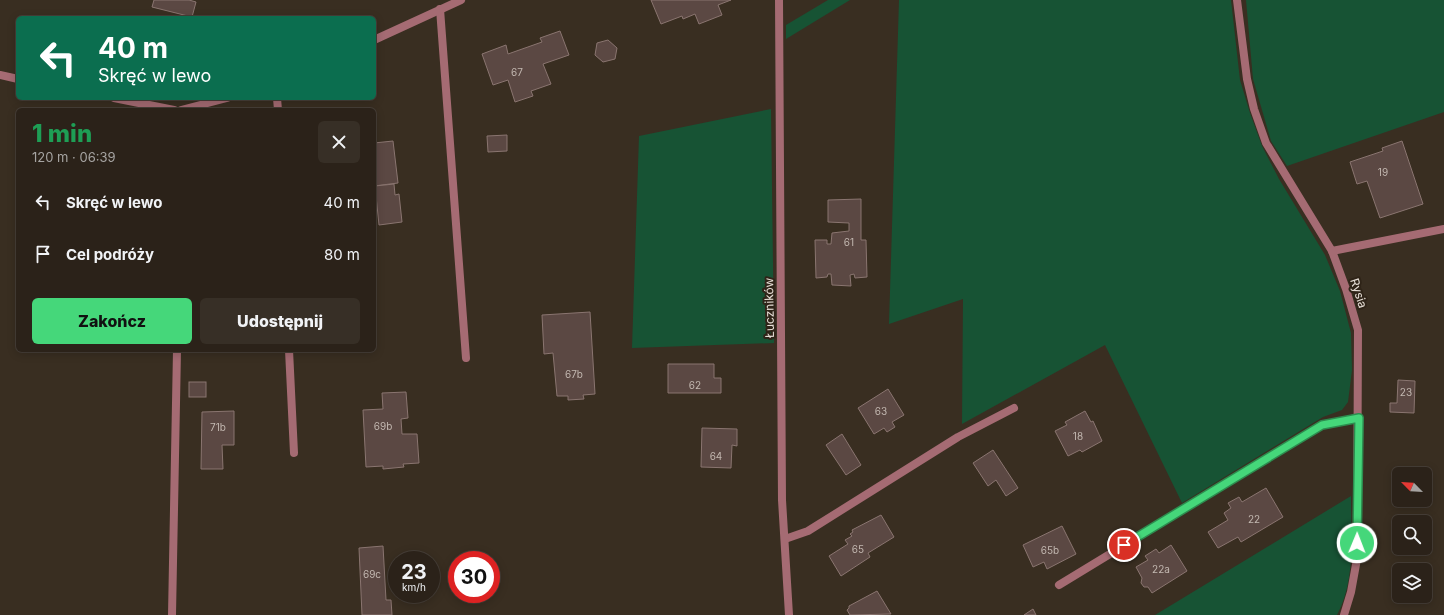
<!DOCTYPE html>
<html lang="pl">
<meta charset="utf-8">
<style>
body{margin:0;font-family:Inter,sans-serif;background:#372f26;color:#f1f3f6;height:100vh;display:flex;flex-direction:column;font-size:15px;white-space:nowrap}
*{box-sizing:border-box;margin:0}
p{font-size:13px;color:#a6a4a2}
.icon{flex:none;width:22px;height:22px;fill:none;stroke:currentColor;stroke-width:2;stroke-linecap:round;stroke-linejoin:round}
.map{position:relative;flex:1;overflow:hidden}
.details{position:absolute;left:16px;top:108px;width:360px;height:244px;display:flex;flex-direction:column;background:#2b2219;border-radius:6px;box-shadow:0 2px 10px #0003,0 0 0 1px #473f38}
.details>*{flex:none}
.hud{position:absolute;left:16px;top:16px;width:360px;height:84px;border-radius:6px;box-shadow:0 2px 10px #0003,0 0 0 1px #473f38;background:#0b6e4f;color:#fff;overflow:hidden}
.needle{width:26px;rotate:294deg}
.tools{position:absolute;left:1392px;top:467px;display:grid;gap:8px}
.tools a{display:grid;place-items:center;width:40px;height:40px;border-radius:6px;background:#2b2219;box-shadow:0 2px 10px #0003,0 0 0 1px #473f38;font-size:20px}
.speed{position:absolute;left:388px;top:551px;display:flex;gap:8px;font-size:20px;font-weight:700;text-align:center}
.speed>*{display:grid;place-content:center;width:52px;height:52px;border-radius:50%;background:#2b2219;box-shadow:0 2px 10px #0003,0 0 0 1px #473f38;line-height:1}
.speed small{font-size:10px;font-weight:400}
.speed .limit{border:6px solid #d22;background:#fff;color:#111}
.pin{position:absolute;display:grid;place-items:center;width:34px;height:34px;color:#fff;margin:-17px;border:2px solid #fff;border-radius:50%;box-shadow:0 1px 4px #0007}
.me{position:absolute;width:44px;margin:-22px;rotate:1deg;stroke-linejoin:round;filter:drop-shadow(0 0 3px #0008)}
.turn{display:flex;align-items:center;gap:14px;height:84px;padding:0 16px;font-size:18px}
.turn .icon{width:52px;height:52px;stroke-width:2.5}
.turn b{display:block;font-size:28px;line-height:34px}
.round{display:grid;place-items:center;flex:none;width:42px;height:42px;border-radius:6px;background:#372f26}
.headline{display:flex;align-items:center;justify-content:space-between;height:68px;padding:0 16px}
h1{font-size:24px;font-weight:800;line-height:30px;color:#1e9e55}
.action{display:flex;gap:8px;margin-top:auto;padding:8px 16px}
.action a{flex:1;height:46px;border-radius:6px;background:#45d77a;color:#111;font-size:16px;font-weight:800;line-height:46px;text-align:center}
.action a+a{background:#372f26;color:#f1f3f6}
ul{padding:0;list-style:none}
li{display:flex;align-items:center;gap:12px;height:52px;padding:0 16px}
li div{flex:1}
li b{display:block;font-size:15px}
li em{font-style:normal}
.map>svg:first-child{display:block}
.green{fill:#175334}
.building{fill:#5b4843;stroke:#8a7570}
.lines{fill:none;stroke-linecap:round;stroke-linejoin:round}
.service{stroke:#a56b73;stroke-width:8}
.minor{stroke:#a56b73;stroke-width:8}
.route-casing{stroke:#2d8c4f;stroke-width:10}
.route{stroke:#45d77a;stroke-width:7}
.labels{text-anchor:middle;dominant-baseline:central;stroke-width:4;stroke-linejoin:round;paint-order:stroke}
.number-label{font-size:10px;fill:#c3b8b1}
.street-label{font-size:12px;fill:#e6ded6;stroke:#2f2418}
</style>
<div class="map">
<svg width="1444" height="615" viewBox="0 0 1444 615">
<rect width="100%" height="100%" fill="#392e21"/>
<g class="green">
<path d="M828,0H850L786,39V25Z"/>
<path d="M899,0H1231L1240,80L1250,113L1262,146L1279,179L1325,255L1340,291L1351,333L1352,370L1348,402L1342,410L1323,417L1182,503L1105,345L962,424L963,299L889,324Z"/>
<path d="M1246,0H1444V112L1287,166L1271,141L1253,79Z"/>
<path d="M771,109L774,343L632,348L639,136Z"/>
<path d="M1351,496C1351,534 1356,580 1337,615H1155Z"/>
</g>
<g class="building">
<path d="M154,0H189L196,2L192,17L152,7Z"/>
<path d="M651,0H731L718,5L722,15L699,24L695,14L683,19L682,16L661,24Z"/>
<path d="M560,31L569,55L543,64L551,84L531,91L533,96L515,102L508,80L493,85L482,54L506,45L508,54L542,42L540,38Z"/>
<path d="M608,40L617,48L615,59L603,62L595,55L597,43Z"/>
<path d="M507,135V151L488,152L487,136Z"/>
<path d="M393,141L398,183L374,186V143Z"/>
<path d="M1402,141L1423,204L1380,218L1367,181L1357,184L1350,162L1383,151L1382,148Z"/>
<path d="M394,184L395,195L399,194L402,222L379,225L375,186Z"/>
<path d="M861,199V240H866L867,277L855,278L854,274L850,275L851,286L832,285L831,274H828L827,277L816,278L815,240H827V244H831L832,233L849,231V223L828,222V200Z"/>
<path d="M590,312L595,394L583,395L584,399L568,400V396H557L553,353L544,354L542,315Z"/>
<path d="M668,364H714V378H721V393H668Z"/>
<path d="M1398,380L1415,381L1414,413L1390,412V403H1397Z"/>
<rect x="189" y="382" width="17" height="15"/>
<path d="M888,389L904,415L892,422L895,427L887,432L884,428L874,434L858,408Z"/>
<path d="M406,392L408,418L401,419L402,434H417L419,463L403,464L404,467L383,469V466L366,467L363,410L383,409L382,393Z"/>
<path d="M234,411V445H222L223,469H201L202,412Z"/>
<path d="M1085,411L1091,422L1093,421L1102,441L1082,452L1080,450L1068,456L1055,431L1067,425L1065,422Z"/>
<path d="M702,428L737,429V446L732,445L731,468L701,467Z"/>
<path d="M842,434L861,465L846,475L826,445Z"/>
<path d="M993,450L1018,488L1006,496L996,480L988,486L973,463Z"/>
<path d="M1266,488L1283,517L1241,542L1238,537L1218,548L1208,532L1228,520L1224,513L1231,508L1228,503L1239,497L1242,502Z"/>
<path d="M881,515L894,537L868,553L870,557L841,576L829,556L848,544L845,540L852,536L850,534L853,532L852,530Z"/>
<path d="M1062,526L1076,554L1047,569L1044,562L1033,567L1023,545Z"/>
<path d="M1171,545L1187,571L1152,593L1148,587H1144L1141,583L1142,578L1136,567L1148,560L1145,556L1156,549L1159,553Z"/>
<path d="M383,546L386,600H391L392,615H362L359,548Z"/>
<path d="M877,591L891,614L850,615L847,610L849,608V606Z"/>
<path d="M1033,609L1036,615H1024Z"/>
</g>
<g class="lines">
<g class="service">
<path d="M440,9L466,358"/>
<path d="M277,98L278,110"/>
<path d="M1332,251L1444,229"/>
<path d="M289,350L294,453"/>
<path d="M785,539L808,531L958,437L1014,408"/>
<path d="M1059,585L1322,425L1359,418"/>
<path d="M172,615L177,350"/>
</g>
<g class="minor">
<path d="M779,0L782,500L789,615"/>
<path d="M1237,0L1247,79L1254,109L1266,143L1332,251L1346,289L1358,330L1357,559L1351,592L1344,615"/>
<path d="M374,40L461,0"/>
<path d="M0,75L18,79"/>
<path d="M114,98L174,110"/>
<path d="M181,110L227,98"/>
</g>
</g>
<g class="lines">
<defs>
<path id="route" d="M1124,545L1322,425L1359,418L1357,543"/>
</defs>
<use href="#route" class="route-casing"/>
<use href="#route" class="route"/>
</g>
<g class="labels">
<g class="number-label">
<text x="517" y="72">67</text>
<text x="1383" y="172">19</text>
<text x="849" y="242">61</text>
<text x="574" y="374">67b</text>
<text x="695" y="385">62</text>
<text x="1406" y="392">23</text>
<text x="881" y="411">63</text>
<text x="383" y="426">69b</text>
<text x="218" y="427">71b</text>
<text x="1078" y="436">18</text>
<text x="716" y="456">64</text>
<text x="1254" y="519">22</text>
<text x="858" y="549">65</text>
<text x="1050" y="550">65b</text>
<text x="1161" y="569">22a</text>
<text x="372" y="574">69c</text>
</g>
<g class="street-label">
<text transform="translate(1359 293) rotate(72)">Rysia</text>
<text transform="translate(769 308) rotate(-91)">Łuczników</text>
</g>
</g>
</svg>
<div class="tools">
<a><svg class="needle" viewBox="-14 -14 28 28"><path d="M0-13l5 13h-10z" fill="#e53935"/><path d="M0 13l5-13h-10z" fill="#a6a4a2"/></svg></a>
<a><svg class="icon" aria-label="search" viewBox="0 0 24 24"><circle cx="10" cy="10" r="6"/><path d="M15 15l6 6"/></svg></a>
<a><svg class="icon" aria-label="layers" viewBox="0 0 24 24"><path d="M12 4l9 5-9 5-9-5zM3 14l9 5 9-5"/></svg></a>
</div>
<div class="speed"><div>23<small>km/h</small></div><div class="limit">30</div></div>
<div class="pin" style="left:1124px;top:545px;background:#d93025"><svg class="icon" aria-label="arrive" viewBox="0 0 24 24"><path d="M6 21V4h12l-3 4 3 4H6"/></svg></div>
<svg class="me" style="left:1357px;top:543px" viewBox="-20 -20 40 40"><circle r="17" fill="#45d77a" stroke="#fff" stroke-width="3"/><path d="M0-11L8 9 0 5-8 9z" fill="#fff"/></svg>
<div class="hud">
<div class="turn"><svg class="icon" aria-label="left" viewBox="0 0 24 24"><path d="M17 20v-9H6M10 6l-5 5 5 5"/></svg><div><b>40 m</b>Skręć w lewo</div></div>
</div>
<section class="details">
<div class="headline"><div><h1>1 min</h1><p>120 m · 06:39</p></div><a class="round"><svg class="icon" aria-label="close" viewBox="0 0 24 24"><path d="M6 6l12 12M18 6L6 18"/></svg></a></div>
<ul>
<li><svg class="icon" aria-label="left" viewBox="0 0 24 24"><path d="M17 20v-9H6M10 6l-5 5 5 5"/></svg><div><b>Skręć w lewo</b></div><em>40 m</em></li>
<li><svg class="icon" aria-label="arrive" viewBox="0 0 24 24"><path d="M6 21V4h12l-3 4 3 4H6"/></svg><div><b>Cel podróży</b></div><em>80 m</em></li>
</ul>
<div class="action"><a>Zakończ</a><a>Udostępnij</a></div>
</section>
</div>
